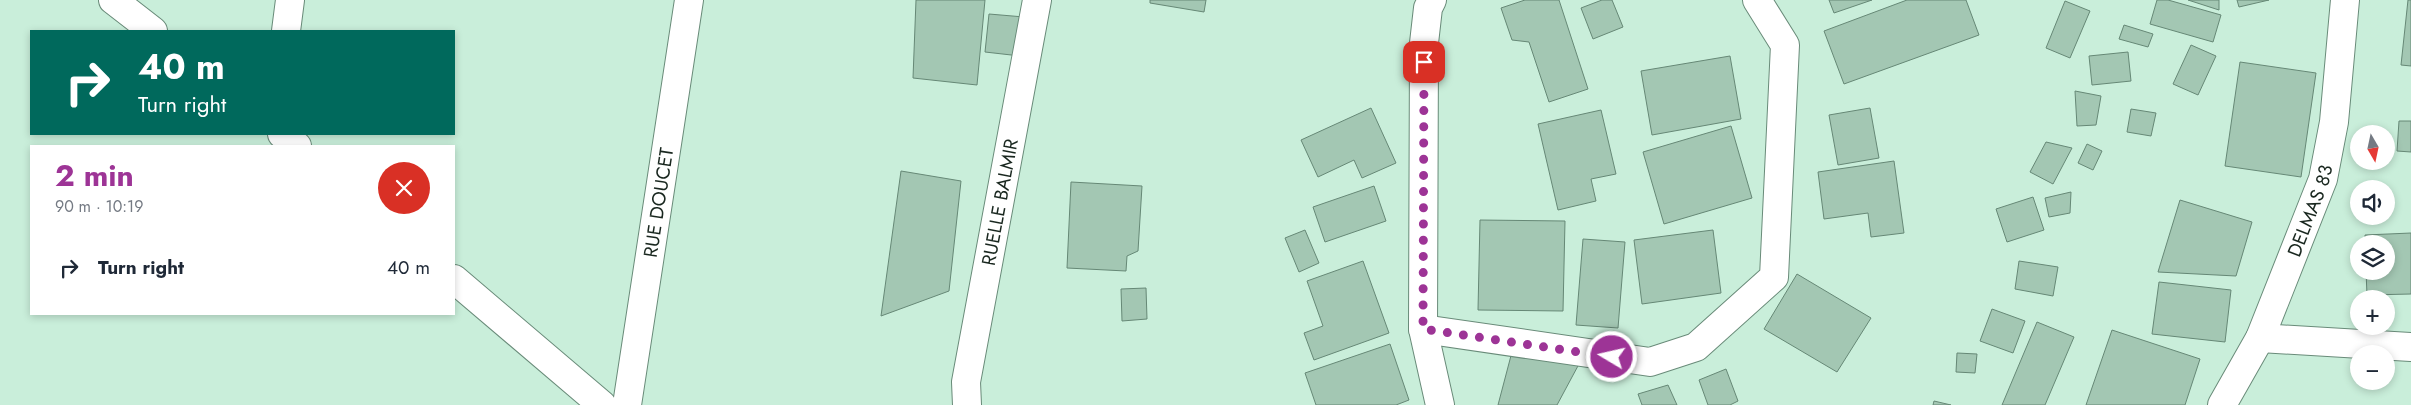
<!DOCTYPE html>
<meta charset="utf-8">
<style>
body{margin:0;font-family:Jost,sans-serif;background:#f2f2f3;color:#1f2937;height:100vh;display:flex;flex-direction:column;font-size:19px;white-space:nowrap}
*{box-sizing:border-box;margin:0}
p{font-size:16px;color:#747a83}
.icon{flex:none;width:28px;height:28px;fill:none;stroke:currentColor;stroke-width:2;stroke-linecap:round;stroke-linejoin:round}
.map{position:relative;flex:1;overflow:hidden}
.details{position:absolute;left:30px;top:145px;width:425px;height:170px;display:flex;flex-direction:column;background:#fff;border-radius:0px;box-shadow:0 2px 8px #0003}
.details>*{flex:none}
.hud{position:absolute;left:30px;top:30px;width:425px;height:105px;border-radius:0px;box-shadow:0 2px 8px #0003;background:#00695c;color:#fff;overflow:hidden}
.needle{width:32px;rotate:171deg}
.buttons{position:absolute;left:2350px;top:125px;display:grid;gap:10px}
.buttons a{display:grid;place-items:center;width:45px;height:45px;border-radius:50%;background:#fff;box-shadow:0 2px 8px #0003;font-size:25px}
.pin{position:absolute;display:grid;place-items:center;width:42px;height:42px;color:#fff;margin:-21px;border-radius:10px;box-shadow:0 2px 8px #0006}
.me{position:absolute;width:55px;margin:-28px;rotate:279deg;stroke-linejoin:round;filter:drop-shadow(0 0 4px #0008)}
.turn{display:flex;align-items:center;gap:18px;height:105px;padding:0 25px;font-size:22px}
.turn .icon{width:65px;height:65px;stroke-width:2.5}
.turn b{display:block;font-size:35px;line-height:42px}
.round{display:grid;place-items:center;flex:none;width:52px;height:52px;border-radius:26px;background:#f2f2f3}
.overview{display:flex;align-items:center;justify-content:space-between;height:85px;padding:0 25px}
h1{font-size:30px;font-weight:700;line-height:38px;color:#9d3496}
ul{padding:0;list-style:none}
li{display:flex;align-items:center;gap:15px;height:75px;padding:0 25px}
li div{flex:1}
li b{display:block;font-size:19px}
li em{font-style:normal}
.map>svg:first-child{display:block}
.building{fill:#a3c7b3;stroke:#668876}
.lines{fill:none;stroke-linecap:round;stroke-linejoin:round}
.street-casing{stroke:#698b79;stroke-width:30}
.secondary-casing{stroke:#698b79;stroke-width:30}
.street{stroke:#fff;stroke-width:28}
.secondary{stroke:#fff;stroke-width:28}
.route{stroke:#9d3496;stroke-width:9;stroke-dasharray:0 16.2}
.labels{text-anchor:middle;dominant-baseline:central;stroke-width:4;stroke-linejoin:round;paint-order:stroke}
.street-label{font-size:19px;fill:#19271f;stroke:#c9eeda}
</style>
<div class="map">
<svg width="2411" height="405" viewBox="0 0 2411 405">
<rect width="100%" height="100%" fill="#c9eeda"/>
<g class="building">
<path d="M916,0H985L977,85L913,78Z"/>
<path d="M1150,0H1206L1204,12L1150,3Z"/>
<path d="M1525,0H1559L1588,89L1549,102L1529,42L1512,40L1501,8Z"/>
<path d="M1602,0H1612L1623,27L1593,39L1581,8Z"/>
<path d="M1829,0H1872L1834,13Z"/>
<path d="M1907,0H1966L1979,35L1844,84L1824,31Z"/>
<path d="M2157,0H2168L2221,15L2213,42L2150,24Z"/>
<path d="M2188,0H2219V10Z"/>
<path d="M2237,0H2269L2239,7Z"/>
<path d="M2408,0H2411V66L2401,65Z"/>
<path d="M2065,1L2090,11L2070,58L2046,48Z"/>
<path d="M989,14L1024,17L1020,56L985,52Z"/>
<path d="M2124,25L2153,34L2148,47L2119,39Z"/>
<path d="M2191,45L2216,56L2198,95L2173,84Z"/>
<path d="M2128,52L2131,81L2092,85L2089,56Z"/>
<path d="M1730,56L1741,119L1652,135L1641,71Z"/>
<path d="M2240,62L2316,73L2301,177L2225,166Z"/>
<path d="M2075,91L2101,96L2096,125L2077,126Z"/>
<path d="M1371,108L1396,163L1362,178L1354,160L1318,177L1301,140Z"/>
<path d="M1870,108L1879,158L1838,165L1829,115Z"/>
<path d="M2131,109L2156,113L2151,136L2127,132Z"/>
<path d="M1601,110L1616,174L1591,179L1596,201L1558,210L1538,124Z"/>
<path d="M2399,121H2411V152L2397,151Z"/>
<path d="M1731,126L1752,198L1664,224L1643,152Z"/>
<path d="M2046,142L2072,148L2053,184L2030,172Z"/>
<path d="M2087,144L2102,151L2093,170L2078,163Z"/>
<path d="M1894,161L1904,233L1871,237L1868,213L1824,219L1818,172Z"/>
<path d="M901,171L961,181L949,291L881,316Z"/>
<path d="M1071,182L1142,186L1138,251L1127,256L1126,271L1067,268Z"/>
<path d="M1374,186L1386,221L1325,242L1313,207Z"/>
<path d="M2071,192L2070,213L2049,217L2045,198Z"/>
<path d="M2033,197L2044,230L2007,242L1996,209Z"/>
<path d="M2180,200L2252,222L2236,276L2158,272Z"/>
<path d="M1480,220L1565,221L1563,311L1478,310Z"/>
<path d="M1305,230L1319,263L1299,272L1285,238Z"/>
<path d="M1713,230L1721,293L1642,304L1634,240Z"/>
<path d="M2411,233V294L2367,295L2366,271H2386V244H2365V235Z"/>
<path d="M1583,239L1625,242L1618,328L1576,325Z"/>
<path d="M1363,261L1389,333L1314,360L1304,333L1323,326L1307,281Z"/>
<path d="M2019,261L2058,267L2053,296L2015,289Z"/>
<path d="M1797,274L1871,318L1837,372L1764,329Z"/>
<path d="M2159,282L2231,290L2225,342L2152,334Z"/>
<path d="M1146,288L1147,319L1122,321L1121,289Z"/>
<path d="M1992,309L2025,321L2013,353L1980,341Z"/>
<path d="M2037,322L2074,337L2045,405H2002Z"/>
<path d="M2112,330L2200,359L2185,405H2086Z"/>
<path d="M1390,344L1409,400L1396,405H1316L1305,373Z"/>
<path d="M1513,348L1579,364L1557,405H1498Z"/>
<path d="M1957,353L1977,354L1975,373L1956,372Z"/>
<path d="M1726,369L1738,401L1730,405H1708L1699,380Z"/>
<path d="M1668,385L1677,405H1642L1638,394Z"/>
<path d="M1934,401L1951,405H1933Z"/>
</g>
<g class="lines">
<defs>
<g id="street">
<path d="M113,0L153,31"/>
<path d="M1432,0L1428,8L1424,43L1423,329L1440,405"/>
<path d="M286,31L290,0"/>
<path d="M282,134L297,146"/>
<path d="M454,279L602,405"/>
<path d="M1423,329L1650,362L1696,347L1774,277L1785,45L1757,0"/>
<path d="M2260,338L2411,347"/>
<path id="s1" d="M627,405L689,0"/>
<path id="s2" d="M967,405L966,382L1037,0"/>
</g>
<g id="secondary">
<path id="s3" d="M2222,405L2260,338L2323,179L2334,122L2345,0"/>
</g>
</defs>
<use href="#street" class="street-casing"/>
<use href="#secondary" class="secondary-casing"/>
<use href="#street" class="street"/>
<use href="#secondary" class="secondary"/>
</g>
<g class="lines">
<path class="route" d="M1424,62L1423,329L1612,357"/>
</g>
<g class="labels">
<g class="street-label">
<text stroke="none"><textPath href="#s1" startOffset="205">RUE DOUCET</textPath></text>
<text stroke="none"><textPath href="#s2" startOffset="206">RUELLE BALMIR</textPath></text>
<text stroke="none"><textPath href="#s3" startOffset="214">DELMAS 83</textPath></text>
</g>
</g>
</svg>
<div class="buttons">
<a><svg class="needle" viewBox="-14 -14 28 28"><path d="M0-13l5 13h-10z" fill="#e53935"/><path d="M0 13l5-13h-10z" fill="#747a83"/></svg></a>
<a><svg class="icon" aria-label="sound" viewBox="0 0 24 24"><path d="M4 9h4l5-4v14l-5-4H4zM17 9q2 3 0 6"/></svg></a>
<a><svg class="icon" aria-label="layers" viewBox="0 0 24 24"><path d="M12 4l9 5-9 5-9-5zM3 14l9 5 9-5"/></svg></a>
<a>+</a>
<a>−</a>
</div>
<div class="pin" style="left:1424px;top:62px;background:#d93025"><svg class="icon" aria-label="arrive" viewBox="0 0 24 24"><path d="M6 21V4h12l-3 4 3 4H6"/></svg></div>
<svg class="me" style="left:1612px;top:357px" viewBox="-20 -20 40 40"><circle r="17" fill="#9d3496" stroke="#fff" stroke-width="3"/><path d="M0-11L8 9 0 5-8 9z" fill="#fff"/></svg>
<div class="hud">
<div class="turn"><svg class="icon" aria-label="right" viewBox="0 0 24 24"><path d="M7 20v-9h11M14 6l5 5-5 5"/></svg><div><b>40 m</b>Turn right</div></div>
</div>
<section class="details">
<div class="overview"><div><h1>2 min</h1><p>90 m · 10:19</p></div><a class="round" style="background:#d93025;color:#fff"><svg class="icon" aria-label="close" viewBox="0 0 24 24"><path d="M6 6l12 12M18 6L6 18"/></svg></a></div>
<ul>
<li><svg class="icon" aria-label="right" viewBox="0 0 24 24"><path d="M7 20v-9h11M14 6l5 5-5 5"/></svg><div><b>Turn right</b></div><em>40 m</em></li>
</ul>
</section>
</div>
